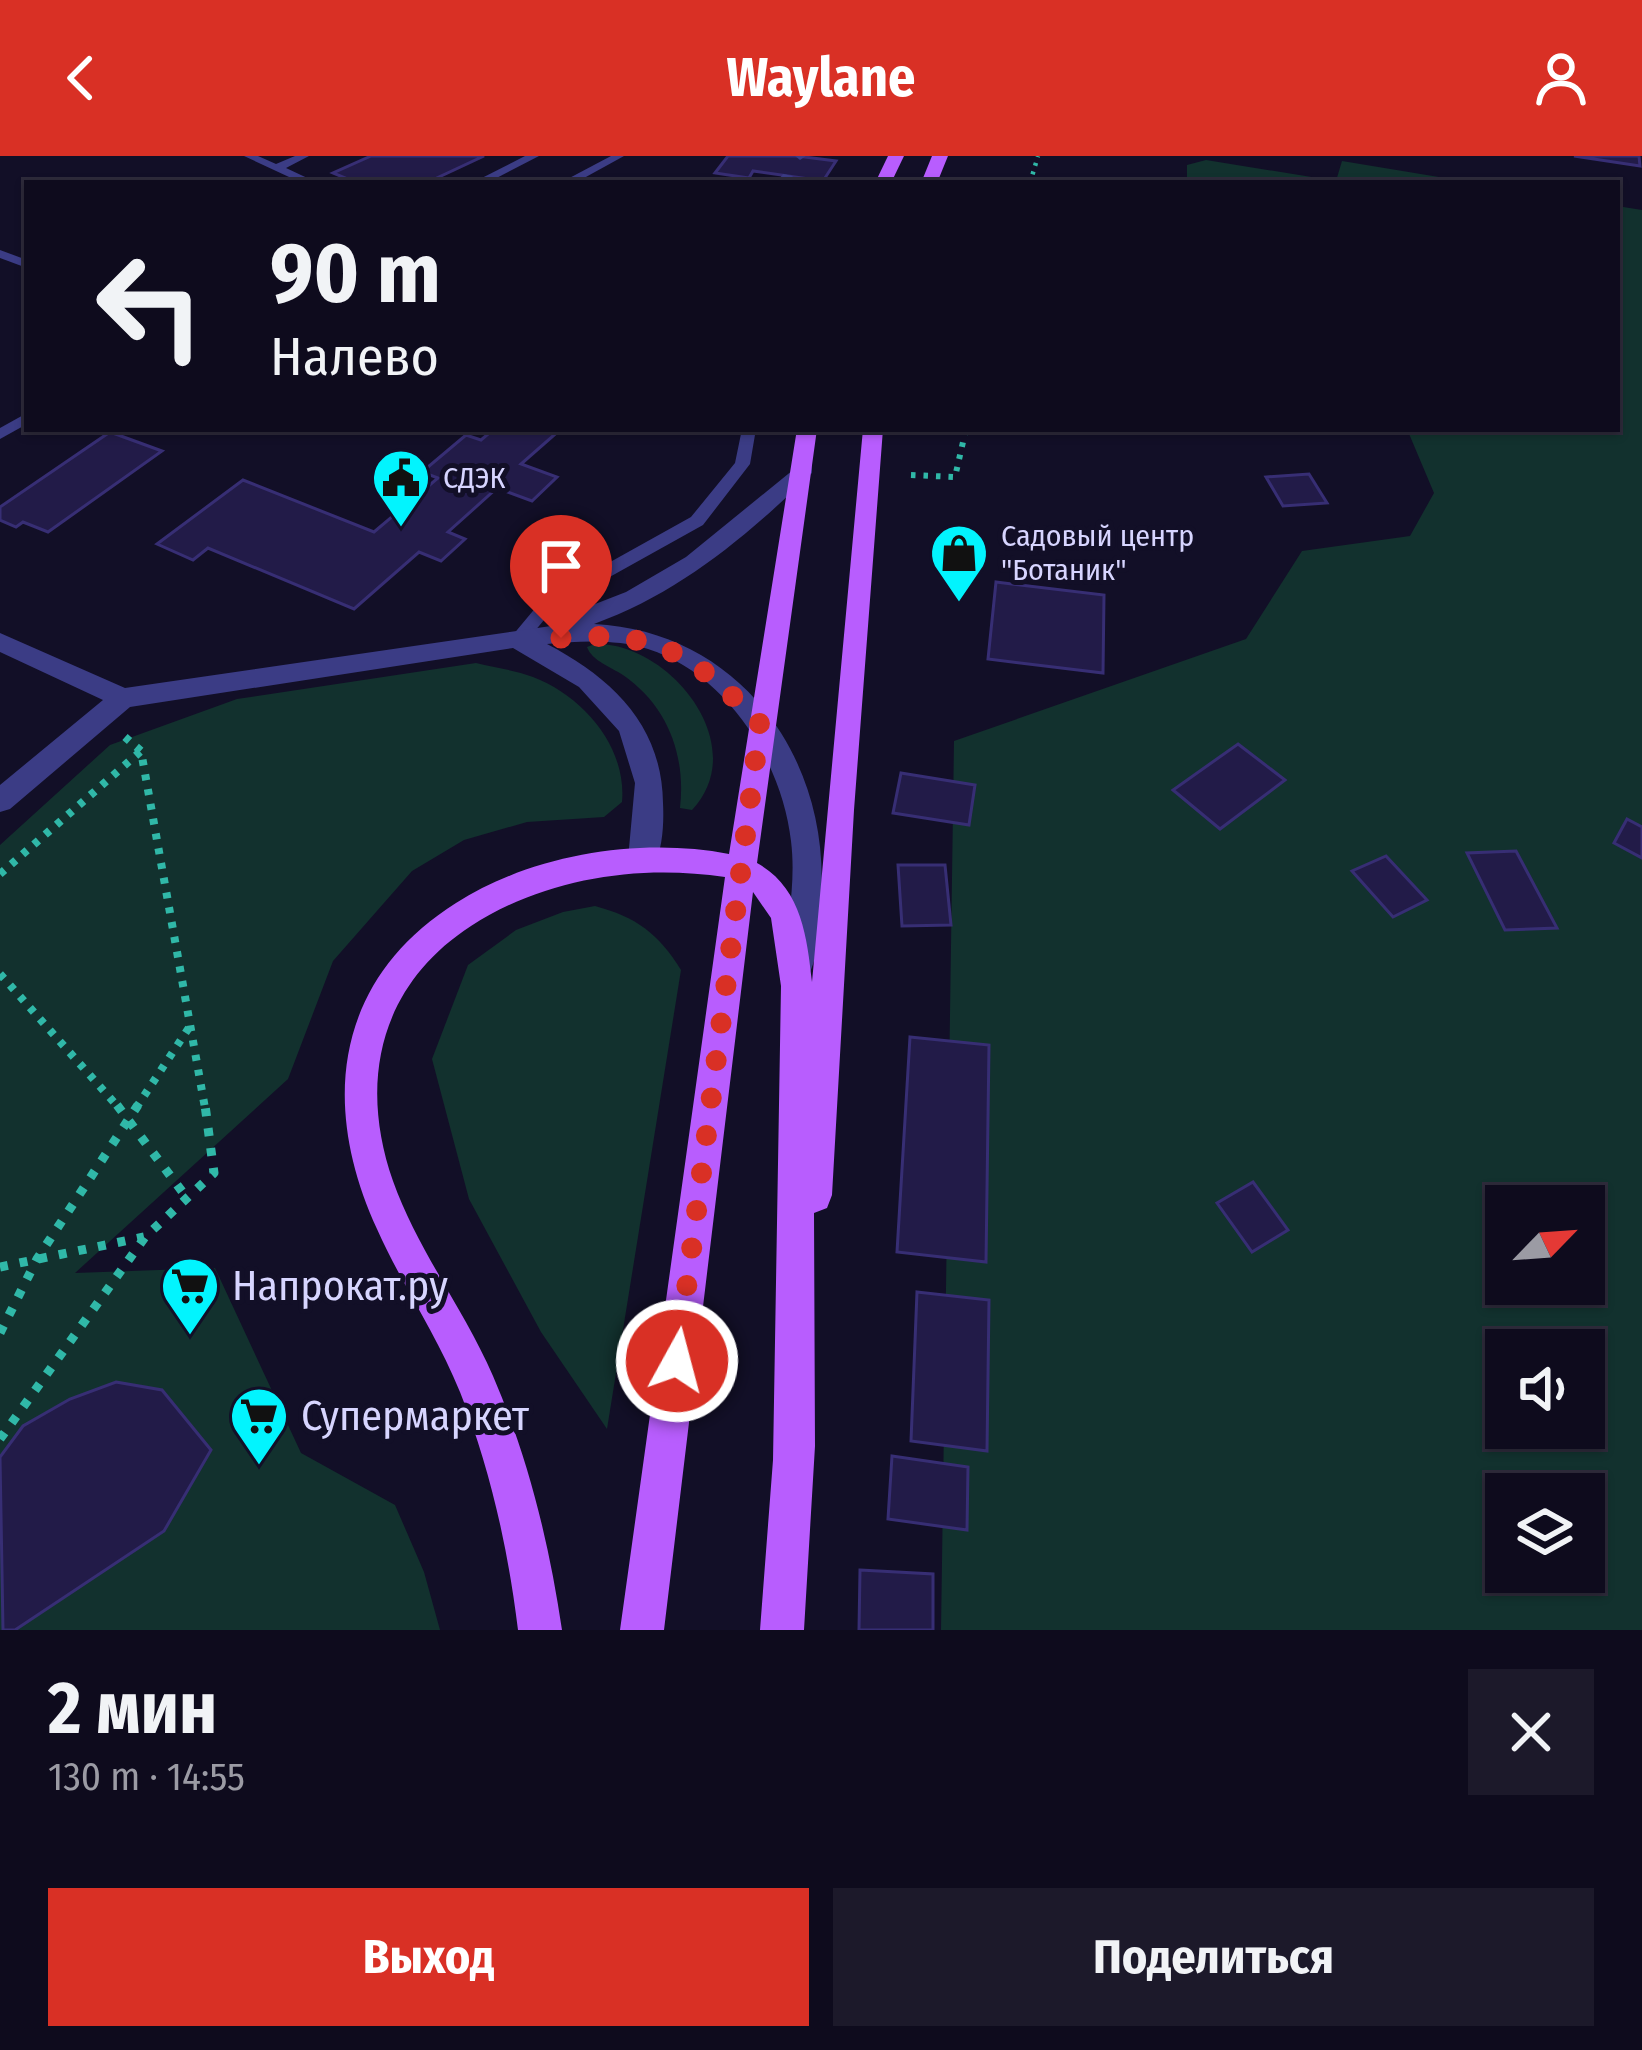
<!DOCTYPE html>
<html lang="ru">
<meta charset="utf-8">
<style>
body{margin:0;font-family:"Fira Sans Condensed",sans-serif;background:#1c192a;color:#f1f3f6;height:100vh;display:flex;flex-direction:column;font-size:45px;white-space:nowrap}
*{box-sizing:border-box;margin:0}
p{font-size:39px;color:#9b9ba4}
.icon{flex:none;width:66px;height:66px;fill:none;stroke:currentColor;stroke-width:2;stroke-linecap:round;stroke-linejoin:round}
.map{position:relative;height:1474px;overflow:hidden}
.details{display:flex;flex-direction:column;background:#0e0b1d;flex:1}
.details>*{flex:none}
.banner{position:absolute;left:24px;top:24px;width:1596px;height:252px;border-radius:0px;box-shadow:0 3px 9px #0004,0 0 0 3px #2e2b3b;background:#0e0b1d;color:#f1f3f6;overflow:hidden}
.needle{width:78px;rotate:65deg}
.controls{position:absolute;left:1485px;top:1029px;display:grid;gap:24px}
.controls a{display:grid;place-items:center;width:120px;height:120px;border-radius:0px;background:#0e0b1d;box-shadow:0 3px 9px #0004,0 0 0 3px #2e2b3b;font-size:60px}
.pin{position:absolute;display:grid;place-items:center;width:102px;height:102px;color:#fff;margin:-123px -51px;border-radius:50% 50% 50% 0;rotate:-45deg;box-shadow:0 0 12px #0007}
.pin .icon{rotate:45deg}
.me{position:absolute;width:132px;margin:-66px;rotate:7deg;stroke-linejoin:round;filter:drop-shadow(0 0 9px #0008)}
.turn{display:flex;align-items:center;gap:42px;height:252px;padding:0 48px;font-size:54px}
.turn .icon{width:156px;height:156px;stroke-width:2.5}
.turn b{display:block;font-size:84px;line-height:102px}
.round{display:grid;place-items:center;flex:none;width:126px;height:126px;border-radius:0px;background:#1c192a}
.head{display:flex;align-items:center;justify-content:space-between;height:204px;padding:0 48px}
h1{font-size:72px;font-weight:700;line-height:90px}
.cta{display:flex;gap:24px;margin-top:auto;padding:24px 48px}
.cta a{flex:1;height:138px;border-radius:0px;background:#d93025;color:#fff;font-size:48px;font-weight:700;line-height:138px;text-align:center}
.cta a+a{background:#1c192a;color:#f1f3f6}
header{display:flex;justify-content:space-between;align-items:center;height:156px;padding:0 48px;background:#d93025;color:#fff;font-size:54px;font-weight:700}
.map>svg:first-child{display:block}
.green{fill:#12312e;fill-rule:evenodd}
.building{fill:#221b48;stroke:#372e74;stroke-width:3}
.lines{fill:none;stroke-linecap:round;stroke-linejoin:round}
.path-far3{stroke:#30b8a8;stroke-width:4.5;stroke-dasharray:3 6;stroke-linecap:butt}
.path-far2{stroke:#30b8a8;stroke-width:6;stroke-dasharray:4.5 8;stroke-linecap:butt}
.path-far1{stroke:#30b8a8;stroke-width:8;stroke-dasharray:6 9;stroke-linecap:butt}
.path{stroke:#30b8a8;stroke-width:9;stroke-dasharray:8 12;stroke-linecap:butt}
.lane{fill:#3b3c85;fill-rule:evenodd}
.street{fill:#3b3c85;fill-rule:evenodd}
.primary{fill:#b85dfe;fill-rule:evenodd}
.route{stroke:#d93025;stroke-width:21;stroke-dasharray:0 37.8}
.labels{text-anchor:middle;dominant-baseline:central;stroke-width:10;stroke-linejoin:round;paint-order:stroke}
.far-poi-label{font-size:30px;fill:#d7d5ff;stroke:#120f27;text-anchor:start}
.near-poi-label{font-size:42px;fill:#d7d5ff;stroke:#120f27;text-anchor:start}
</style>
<header><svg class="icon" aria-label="back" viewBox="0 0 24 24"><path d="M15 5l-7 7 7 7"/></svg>Waylane<svg class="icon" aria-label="person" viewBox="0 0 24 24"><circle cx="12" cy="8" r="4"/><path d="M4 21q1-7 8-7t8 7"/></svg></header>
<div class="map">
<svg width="1642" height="1474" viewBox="0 0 1642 1474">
<rect width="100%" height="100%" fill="#120f27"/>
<g class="green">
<path d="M1206,4L1336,25L1342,5L1475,27H1187V9Z"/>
<path d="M1617,50L1642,54V1474H941L954,585L1246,483L1302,395L1410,380L1434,337L1407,273H1617ZM1506,1050H1584V1128H1506ZM1506,1194H1584V1272H1506ZM1506,1338H1584V1416H1506Z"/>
<path d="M595,488C669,486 753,589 692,654L680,652C686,600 668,550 623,519C611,511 592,505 587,491Z"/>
<path d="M476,507C495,512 515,514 533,521C583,540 627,591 622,646L604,661L527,666L464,684L412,715L333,805L288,923L75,1117L215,1112L301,1297L395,1349L424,1416L440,1474H0V689L110,589L237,543Z"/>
<path d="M595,750C636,761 658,777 681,814L607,1273L541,1176L469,1043L432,903L468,809L516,774L563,756Z"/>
</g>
<g class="building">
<path d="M371,0H484L426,27H357L333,17Z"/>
<path d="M728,0H797L836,5L823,25L753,15L749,22L715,17Z"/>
<path d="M1574,0H1639L1640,10Z"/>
<path d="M494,273H561L521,308L557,321L532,345L497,332L448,376L465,383L441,405L419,396L354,453L208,392L193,404L157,388L243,324L374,376L438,322L422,316L466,279L481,284Z"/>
<path d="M110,276L162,295L48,376L23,366L16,371L0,364V351Z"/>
<path d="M1309,318L1327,347L1283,350L1266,321Z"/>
<path d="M996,426L1104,439L1103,517L988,503Z"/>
<path d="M1238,588L1285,624L1220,673L1173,634Z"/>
<path d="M901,617L975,629L969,669L893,657Z"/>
<path d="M1627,663L1642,671V702L1614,687Z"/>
<path d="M1516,695L1557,772L1505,774L1467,697Z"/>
<path d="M1386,700L1427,744L1393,761L1352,715Z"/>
<path d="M898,709H945L951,769L902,770Z"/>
<path d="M910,881L989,889L986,1106L897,1096Z"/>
<path d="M1253,1026L1288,1074L1252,1096L1217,1047Z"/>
<path d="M917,1136L989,1144L987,1295L911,1285Z"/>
<path d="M116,1226L162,1234L211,1294L164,1375L15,1474H3L0,1301L23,1270L70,1243Z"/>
<path d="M892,1300L968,1311L967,1374L888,1363Z"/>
<path d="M860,1414L933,1418V1474H859Z"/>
</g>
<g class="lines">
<path class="path-far3" d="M1030,27L1038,0"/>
<path class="path-far2" d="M911,319L955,321L966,273"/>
<g class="path-far1">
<path d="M125,581L141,595L205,952"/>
<path d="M0,718L141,595"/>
<path d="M0,818L119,952"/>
<path d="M136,952L192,867"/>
</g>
<g class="path">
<path d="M117,949L187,1042"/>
<path d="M0,1111L144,1081"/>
<path d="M0,1177L37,1103L138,949"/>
<path d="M0,1283L145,1081L214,1017L205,949"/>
</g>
<g class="lane">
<path d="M244,0H258L276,8L295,0H309L286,12L318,27H302Z"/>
<path d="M525,0H539L487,27H472Z"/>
<path d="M611,0H624L575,27H560Z"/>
<path d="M795,0H806L800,4Z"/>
<path d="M783,18L793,20L788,27H776Z"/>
<path d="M0,94L27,104V112L0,102Z"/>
<path d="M27,257V268L0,283V272Z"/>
<path d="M742,273H756L750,308L703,369L554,452L524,488H512V480L542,444L691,361L735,307Z"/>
</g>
<path class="street" d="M804,305L812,307V317C747,380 680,437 594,468C739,475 831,602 821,743C819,766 820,795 810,816L799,820L788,816L783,806C788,766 796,725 791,685C782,606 727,518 648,493C616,483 580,485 547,488C612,522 662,569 663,647C664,667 663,693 653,712L643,715L633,712L628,703L635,627L619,575L579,531L513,492L130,551L10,653L0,656V629L103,544L0,496V477L125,532L551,470L554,464L626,436L686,401Z"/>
<g class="primary">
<path d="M888,0H904L891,27H875Z"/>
<path d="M932,0H948L937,27H921Z"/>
<path d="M797,273H817L757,707C801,731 807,780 812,826L863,273H883L854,654L832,1039L827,1052L814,1057L815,1290L804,1474H760L773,1304L781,830L771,762L753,736L664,1474H620L725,721C639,708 545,722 471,770C380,829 358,925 393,1025C417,1093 464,1153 493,1220C528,1301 549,1386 562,1474H518C508,1392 490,1312 460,1236C437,1179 402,1129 377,1073C320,949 334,824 456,747C533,698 640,681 729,698Z"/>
</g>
</g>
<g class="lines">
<path class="route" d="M561,482C659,474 694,499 760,568L677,1205"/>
</g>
<defs>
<symbol id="civic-pin" viewBox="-11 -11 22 30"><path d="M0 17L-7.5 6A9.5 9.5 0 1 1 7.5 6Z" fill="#02f4fe" stroke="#120f27"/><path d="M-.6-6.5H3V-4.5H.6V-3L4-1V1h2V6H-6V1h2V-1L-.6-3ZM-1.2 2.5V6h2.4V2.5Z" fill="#111"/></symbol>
<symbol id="shop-pin" viewBox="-11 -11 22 30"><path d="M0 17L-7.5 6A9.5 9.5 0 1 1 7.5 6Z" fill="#02f4fe" stroke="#120f27"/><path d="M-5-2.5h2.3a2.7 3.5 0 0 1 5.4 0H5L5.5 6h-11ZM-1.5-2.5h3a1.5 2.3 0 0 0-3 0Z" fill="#111"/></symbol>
<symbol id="supermarket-pin" viewBox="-11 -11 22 30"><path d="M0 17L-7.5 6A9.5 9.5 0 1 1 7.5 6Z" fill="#02f4fe" stroke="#120f27"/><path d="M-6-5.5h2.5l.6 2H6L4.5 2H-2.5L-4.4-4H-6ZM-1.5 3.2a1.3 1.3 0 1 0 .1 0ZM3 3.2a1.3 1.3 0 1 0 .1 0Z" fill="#111"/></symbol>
</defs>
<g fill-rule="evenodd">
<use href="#civic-pin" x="368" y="289" width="66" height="90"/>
<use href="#shop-pin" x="926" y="364" width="66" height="90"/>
<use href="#supermarket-pin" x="157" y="1097" width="66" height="90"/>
<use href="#supermarket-pin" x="226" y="1227" width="66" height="90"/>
</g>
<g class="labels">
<g class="far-poi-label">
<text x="443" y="322">СДЭК</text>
<text x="1001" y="380">Садовый центр<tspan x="1001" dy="34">"Ботаник"</tspan></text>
</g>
<g class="near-poi-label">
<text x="232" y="1130">Напрокат.ру</text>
<text x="301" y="1260">Супермаркет</text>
</g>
</g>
</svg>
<div class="controls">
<a><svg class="needle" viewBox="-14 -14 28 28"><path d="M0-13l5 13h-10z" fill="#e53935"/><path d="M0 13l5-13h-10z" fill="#9b9ba4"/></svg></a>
<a><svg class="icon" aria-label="sound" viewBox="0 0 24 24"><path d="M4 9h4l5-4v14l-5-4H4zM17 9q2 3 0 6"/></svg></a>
<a><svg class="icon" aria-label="layers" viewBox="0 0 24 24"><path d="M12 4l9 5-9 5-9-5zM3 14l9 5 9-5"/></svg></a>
</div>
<div class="pin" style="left:561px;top:482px;background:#d93025"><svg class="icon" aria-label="arrive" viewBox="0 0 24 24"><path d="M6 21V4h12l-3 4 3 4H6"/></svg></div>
<svg class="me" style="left:677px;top:1205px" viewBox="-20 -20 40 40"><circle r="17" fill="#d93025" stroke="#fff" stroke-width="3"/><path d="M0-11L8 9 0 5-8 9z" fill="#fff"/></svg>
<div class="banner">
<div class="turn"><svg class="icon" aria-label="left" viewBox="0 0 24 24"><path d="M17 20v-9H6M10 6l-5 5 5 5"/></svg><div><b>90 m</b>Налево</div></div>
</div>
</div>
<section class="details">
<div class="head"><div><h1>2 мин</h1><p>130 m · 14:55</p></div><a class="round"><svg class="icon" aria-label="close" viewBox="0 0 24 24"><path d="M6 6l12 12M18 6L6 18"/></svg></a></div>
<div class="cta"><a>Выход</a><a>Поделиться</a></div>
</section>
